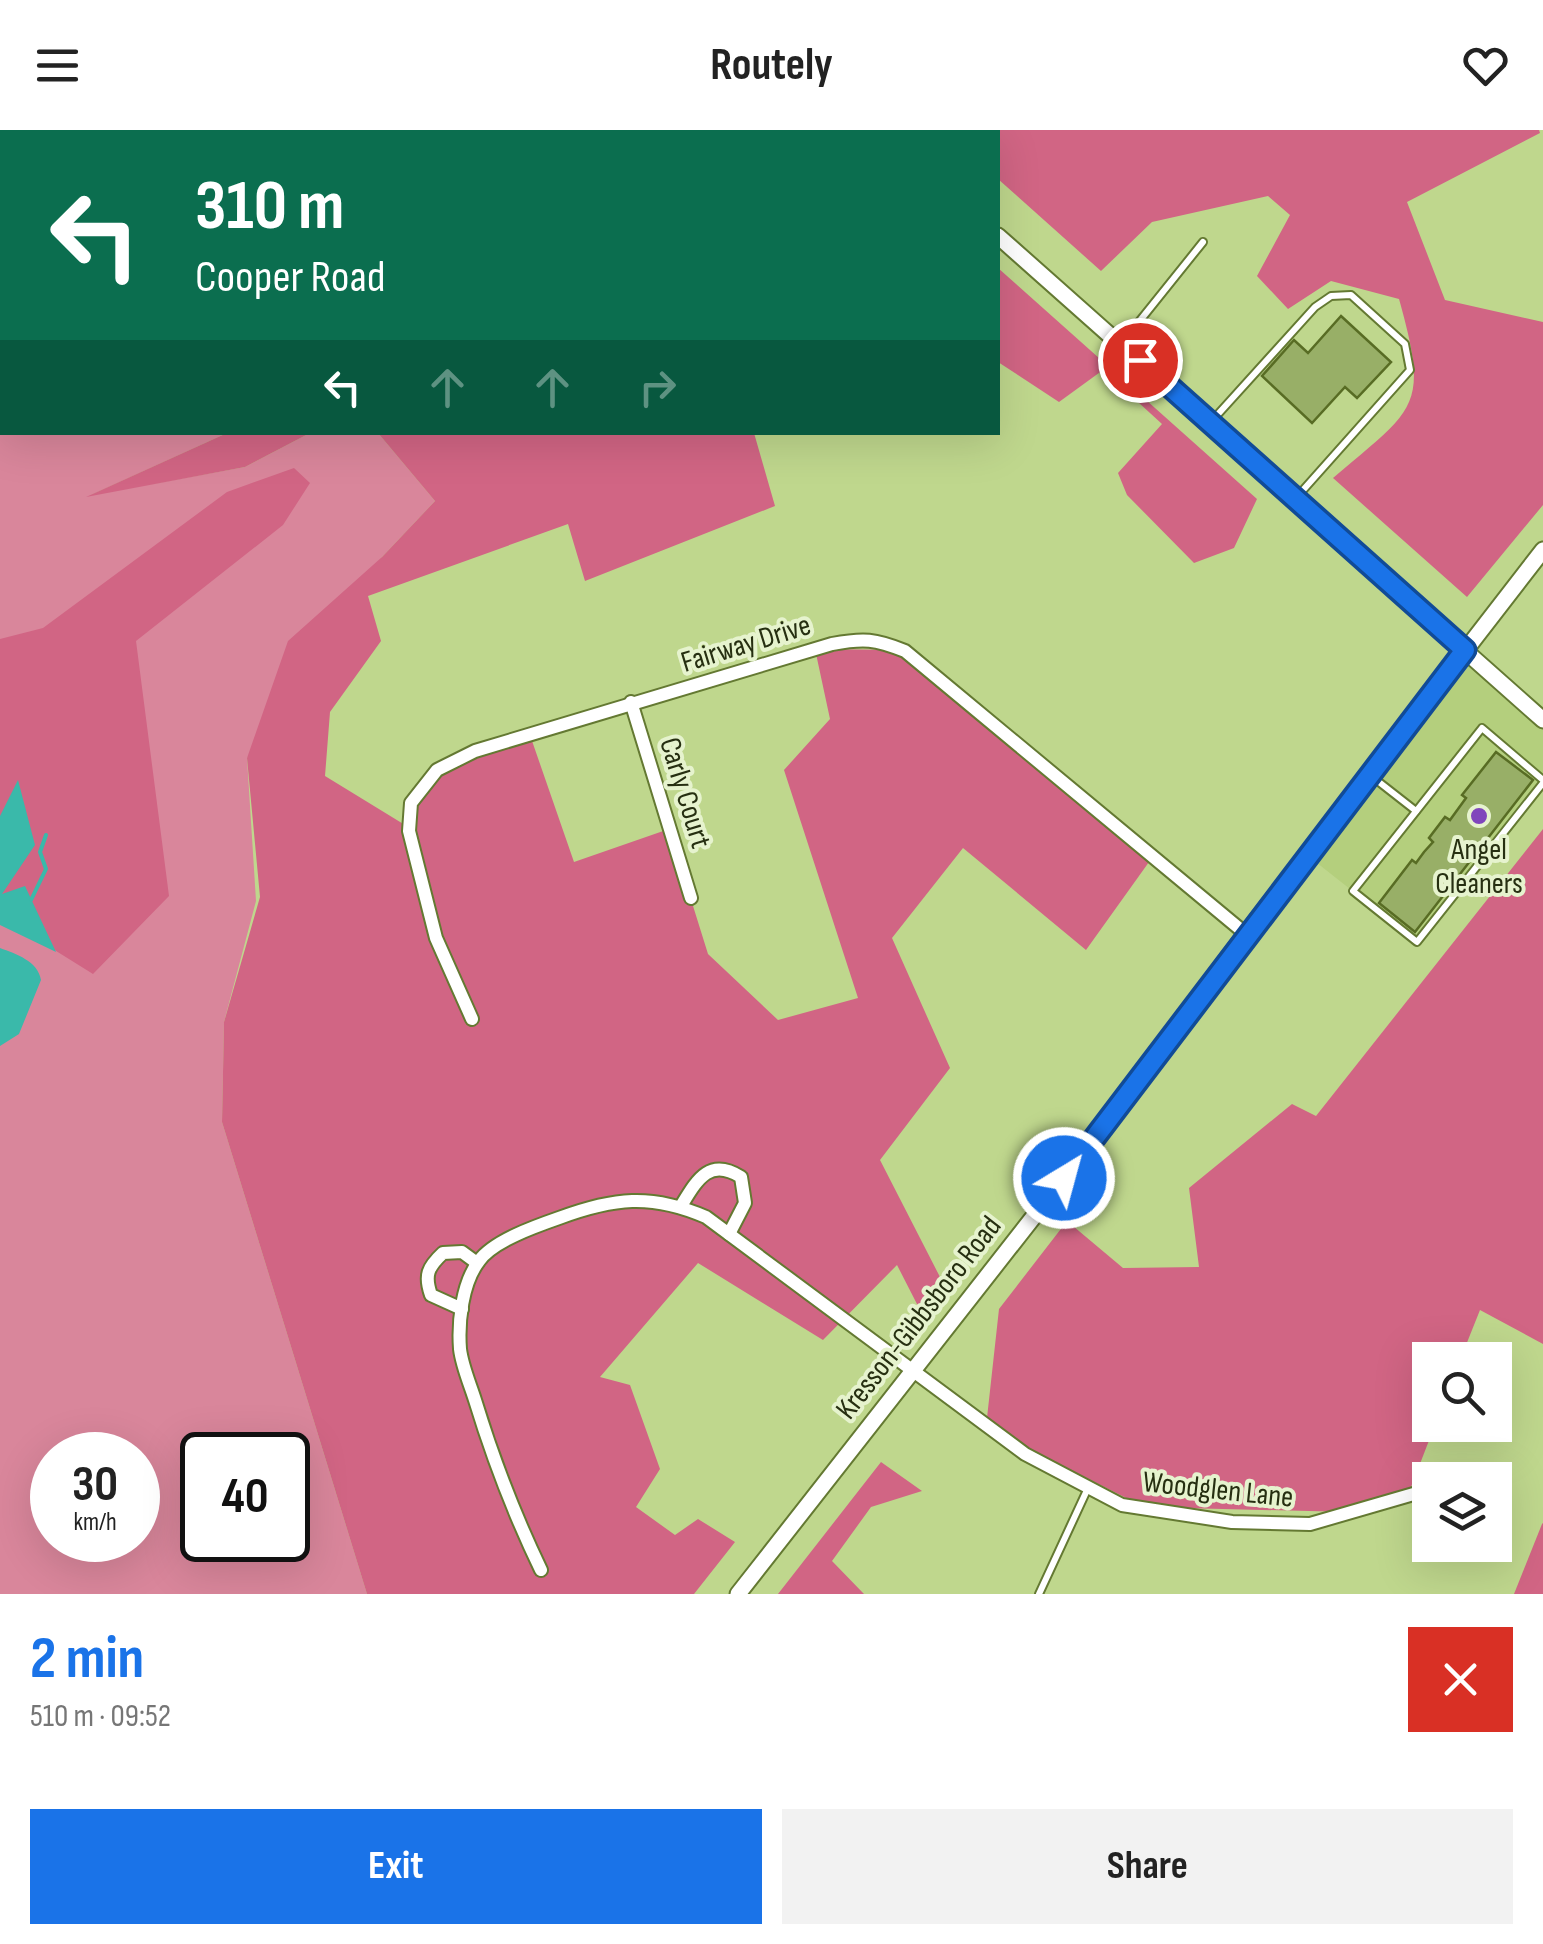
<!DOCTYPE html>
<meta charset="utf-8">
<style>
body{margin:0;font-family:"Sofia Sans Condensed",sans-serif;background:#f2f2f2;color:#222;height:100vh;display:flex;flex-direction:column;font-size:38px;white-space:nowrap}
*{box-sizing:border-box;margin:0}
p{font-size:32px;color:#767676}
.icon{flex:none;width:55px;height:55px;fill:none;stroke:currentColor;stroke-width:2;stroke-linecap:round;stroke-linejoin:round}
.map{position:relative;height:1464px;overflow:hidden}
.panel{display:flex;flex-direction:column;background:#fff;flex:1}
.panel>*{flex:none}
.guide{position:absolute;left:0px;top:0px;width:1000px;height:305px;box-shadow:0 10px 40px #0002;background:#0b6e4f;color:#fff;overflow:hidden}
.buttons{position:absolute;left:1412px;top:1212px;display:grid;gap:20px}
.buttons a{display:grid;place-items:center;width:100px;height:100px;border-radius:0px;background:#fff;box-shadow:0 10px 40px #0002;font-size:50px}
.speed{position:absolute;left:30px;top:1302px;display:flex;gap:20px;font-size:50px;font-weight:700;text-align:center}
.speed>*{display:grid;place-content:center;width:130px;height:130px;border-radius:50%;background:#fff;box-shadow:0 10px 40px #0002;line-height:1}
.speed small{font-size:25px;font-weight:400}
.speed .limit{border:5px solid #111;border-radius:15px;background:#fff;color:#111}
.pin{position:absolute;display:grid;place-items:center;width:85px;height:85px;color:#fff;margin:-42px;border:5px solid #fff;border-radius:50%;box-shadow:0 2px 10px #0007}
.me{position:absolute;width:110px;margin:-55px;rotate:37deg;stroke-linejoin:round;filter:drop-shadow(0 0 8px #0008)}
.turn{display:flex;align-items:center;gap:35px;height:210px;padding:0 30px;font-size:45px}
.turn .icon{width:130px;height:130px;stroke-width:2.5}
.turn b{display:block;font-size:70px;line-height:85px}
.lanes{display:flex;align-items:center;height:95px;padding:0 30px;background:#0003;justify-content:center;gap:50px;direction:ltr}
.lanes .off{opacity:.35}
.round{display:grid;place-items:center;flex:none;width:105px;height:105px;border-radius:0px;background:#f2f2f2}
.head{display:flex;align-items:center;justify-content:space-between;height:170px;padding:0 30px}
h1{font-size:60px;font-weight:700;line-height:75px;color:#1a73e8}
.button{display:flex;gap:20px;margin-top:auto;padding:20px 30px}
.button a{flex:1;height:115px;border-radius:0px;background:#1a73e8;color:#fff;font-size:40px;font-weight:700;line-height:115px;text-align:center}
.button a+a{background:#f2f2f2;color:#222}
header{display:flex;justify-content:space-between;align-items:center;height:130px;padding:0 30px;background:#fff;font-size:45px;font-weight:700}
.map>svg:first-child{display:block}
.built{fill:#b4cf7d}
.green{fill:#d9869b;fill-rule:evenodd}
.forest{fill:#d16584}
.water{fill:#3ab9aa}
.lines{fill:none;stroke-linecap:round;stroke-linejoin:round}
.stream{stroke:#3ab9aa;stroke-width:4}
.building{fill:#98af67;stroke:#586c24;stroke-width:2.5}
.service-casing{stroke:#647932;stroke-width:10}
.minor-casing{stroke:#647932;stroke-width:16}
.tertiary-casing{stroke:#647932;stroke-width:19}
.service{stroke:#fff;stroke-width:6}
.minor{stroke:#fff;stroke-width:12}
.tertiary{stroke:#fff;stroke-width:15}
.route-casing{stroke:#114b97;stroke-width:25}
.route{stroke:#1a73e8;stroke-width:18}
.poi-dot{fill:#8046bc;stroke:#e6f3ce;stroke-width:4}
.labels{text-anchor:middle;dominant-baseline:central;stroke-width:8;stroke-linejoin:round;paint-order:stroke}
.street-label{font-size:30px;fill:#262f11;stroke:#e6f3ce}
.poi-label{font-size:30px;fill:#262f11;stroke:#e6f3ce}
</style>
<header><svg class="icon" aria-label="menu" viewBox="0 0 24 24"><path d="M4 6h16M4 12h16M4 18h16"/></svg>Routely<svg class="icon" aria-label="heart" viewBox="0 0 24 24"><path d="M12 20l-8-8c-3-5 5-10 8-4 3-6 11-1 8 4z"/></svg></header>
<div class="map">
<svg width="1543" height="1464" viewBox="0 0 1543 1464">
<rect width="100%" height="100%" fill="#bfd78d"/>
<path class="built" d="M1465,520L1543,590V653L1417,812L1307,725Z"/>
<g class="green">
<path d="M351,0H669L673,2H350Z"/>
<path d="M0,43L2,302L227,303L91,365L245,337L310,303H378L435,371L382,427L247,628L256,771L224,892L222,992L367,1464H0ZM52,1325H138V1410H52ZM202,1325H288V1410H202Z"/>
</g>
<g class="forest">
<path d="M0,0H351L2,2V45Z"/>
<path d="M943,0H1539L1540,3L1407,72L1445,170L1543,192V375L1467,467L1333,348C1415,278 1430,279 1399,169L1331,151L1288,179L1257,146L1290,85L1268,66L1152,92L1101,141L998,49V2Z"/>
<path d="M998,138L1257,369L1234,418L1194,433L1127,365L1118,343L1162,294L1103,240L1059,272L998,232Z"/>
<path d="M227,303H310L245,337L86,367Z"/>
<path d="M378,303H754L775,376L585,451L568,394L368,466L381,511L330,582L325,646L405,695L436,644L531,608L574,732L669,699L708,824L778,890L858,868L784,640L830,589L815,519L907,520L1154,725L1086,820L963,718L892,808L950,938L880,1030L940,1147L918,1176L897,1135L823,1210L698,1133L600,1247L630,1255L660,1339L636,1377L675,1405L698,1389L735,1412L694,1464H367L222,992L224,892L260,767L247,628L288,511L382,427L435,371Z"/>
<path d="M294,338L310,353L283,395L136,511L169,766L93,844L0,786V509L43,498L227,362Z"/>
<path d="M1543,699V1214L1480,1180L1460,1230H1430V1295H1435L1411,1357L1348,1382L1144,1377L986,1297L999,1179L1067,1091L1123,1138L1199,1137L1189,1058L1292,974L1316,986Z"/>
<path d="M881,1332L922,1361L871,1377L832,1431L864,1464H778Z"/>
<path d="M1543,1393V1464H1514L1542,1394Z"/>
</g>
<g class="water">
<path d="M18,650L35,715L2,764L25,756L56,822L0,795V686Z"/>
<path d="M0,818C16,824 38,831 41,850L19,904L0,916Z"/>
</g>
<g class="lines">
<path class="stream" d="M31,770L46,739L40,722L46,705"/>
</g>
<g class="building">
<path d="M1341,186L1391,232L1357,268L1345,257L1312,293L1262,246L1294,210L1308,223Z"/>
<path d="M1496,622L1533,650L1415,802L1379,773L1412,730L1416,733L1424,722L1433,712L1429,708L1445,687L1450,690L1466,668L1462,665Z"/>
</g>
<g class="lines">
<defs>
<g id="service">
<path d="M1122,213L1203,112"/>
<path d="M1210,293L1315,177L1331,166L1351,165L1405,214L1410,240L1296,368"/>
<path d="M1370,645L1416,681"/>
<path d="M1543,650L1482,598L1353,761L1417,812L1543,653"/>
<path d="M1039,1464L1088,1358"/>
</g>
<g id="minor">
<path d="M631,572L691,768"/>
<path d="M472,889L436,808L409,701L411,673L437,640L475,621L832,514C864,508 875,509 905,521L1246,804"/>
<path d="M681,1076C697,1050 709,1027 741,1047L745,1073L729,1104"/>
<path d="M462,1179L431,1165C424,1145 428,1137 443,1123L462,1122L477,1133"/>
<path d="M541,1440C514,1384 493,1329 475,1270C470,1254 462,1236 460,1219C458,1192 462,1153 479,1131C493,1111 536,1096 559,1088C613,1068 651,1063 706,1087L1025,1324L1122,1375L1232,1392L1310,1394L1417,1363L1430,1352"/>
</g>
<g id="tertiary">
<path d="M879,0L882,2"/>
<path d="M998,106L1543,590"/>
<path d="M738,1464L1064,1048L1246,804L1543,420"/>
</g>
</defs>
<use href="#service" class="service-casing"/>
<use href="#minor" class="minor-casing"/>
<use href="#tertiary" class="tertiary-casing"/>
<use href="#service" class="service"/>
<use href="#minor" class="minor"/>
<use href="#tertiary" class="tertiary"/>
</g>
<g class="lines">
<defs>
<path id="route" d="M1064,1048L1465,520L1140,230"/>
</defs>
<use href="#route" class="route-casing"/>
<use href="#route" class="route"/>
</g>
<circle class="poi-dot" cx="1479" cy="686" r="10"/>
<g class="labels">
<g class="street-label">
<text transform="translate(746 514) rotate(-17)">Fairway Drive</text>
<text transform="translate(685 663) rotate(73)">Carly Court</text>
<text transform="translate(919 1188) rotate(-52)">Kresson-Gibbsboro Road</text>
<text transform="translate(1218 1360) rotate(6)">Woodglen Lane</text>
</g>
<g class="poi-label">
<text x="1479" y="720">Angel<tspan x="1479" dy="34">Cleaners</tspan></text>
</g>
</g>
</svg>
<div class="buttons">
<a><svg class="icon" aria-label="search" viewBox="0 0 24 24"><circle cx="10" cy="10" r="6"/><path d="M15 15l6 6"/></svg></a>
<a><svg class="icon" aria-label="layers" viewBox="0 0 24 24"><path d="M12 4l9 5-9 5-9-5zM3 14l9 5 9-5"/></svg></a>
</div>
<div class="speed"><div>30<small>km/h</small></div><div class="limit">40</div></div>
<div class="pin" style="left:1140px;top:230px;background:#d93025"><svg class="icon" aria-label="arrive" viewBox="0 0 24 24"><path d="M6 21V4h12l-3 4 3 4H6"/></svg></div>
<svg class="me" style="left:1064px;top:1048px" viewBox="-20 -20 40 40"><circle r="17" fill="#1a73e8" stroke="#fff" stroke-width="3"/><path d="M0-11L8 9 0 5-8 9z" fill="#fff"/></svg>
<div class="guide">
<div class="turn"><svg class="icon" aria-label="left" viewBox="0 0 24 24"><path d="M17 20v-9H6M10 6l-5 5 5 5"/></svg><div><b>310 m</b>Cooper Road</div></div>
<div class="lanes"><svg class="icon" aria-label="left" viewBox="0 0 24 24"><path d="M17 20v-9H6M10 6l-5 5 5 5"/></svg><svg class="icon off" aria-label="ahead" viewBox="0 0 24 24"><path d="M12 20V5M6 11l6-6 6 6"/></svg><svg class="icon off" aria-label="ahead" viewBox="0 0 24 24"><path d="M12 20V5M6 11l6-6 6 6"/></svg><svg class="icon off" aria-label="right" viewBox="0 0 24 24"><path d="M7 20v-9h11M14 6l5 5-5 5"/></svg></div>
</div>
</div>
<section class="panel">
<div class="head"><div><h1>2 min</h1><p>510 m · 09:52</p></div><a class="round" style="background:#d93025;color:#fff"><svg class="icon" aria-label="close" viewBox="0 0 24 24"><path d="M6 6l12 12M18 6L6 18"/></svg></a></div>
<div class="button"><a>Exit</a><a>Share</a></div>
</section>
